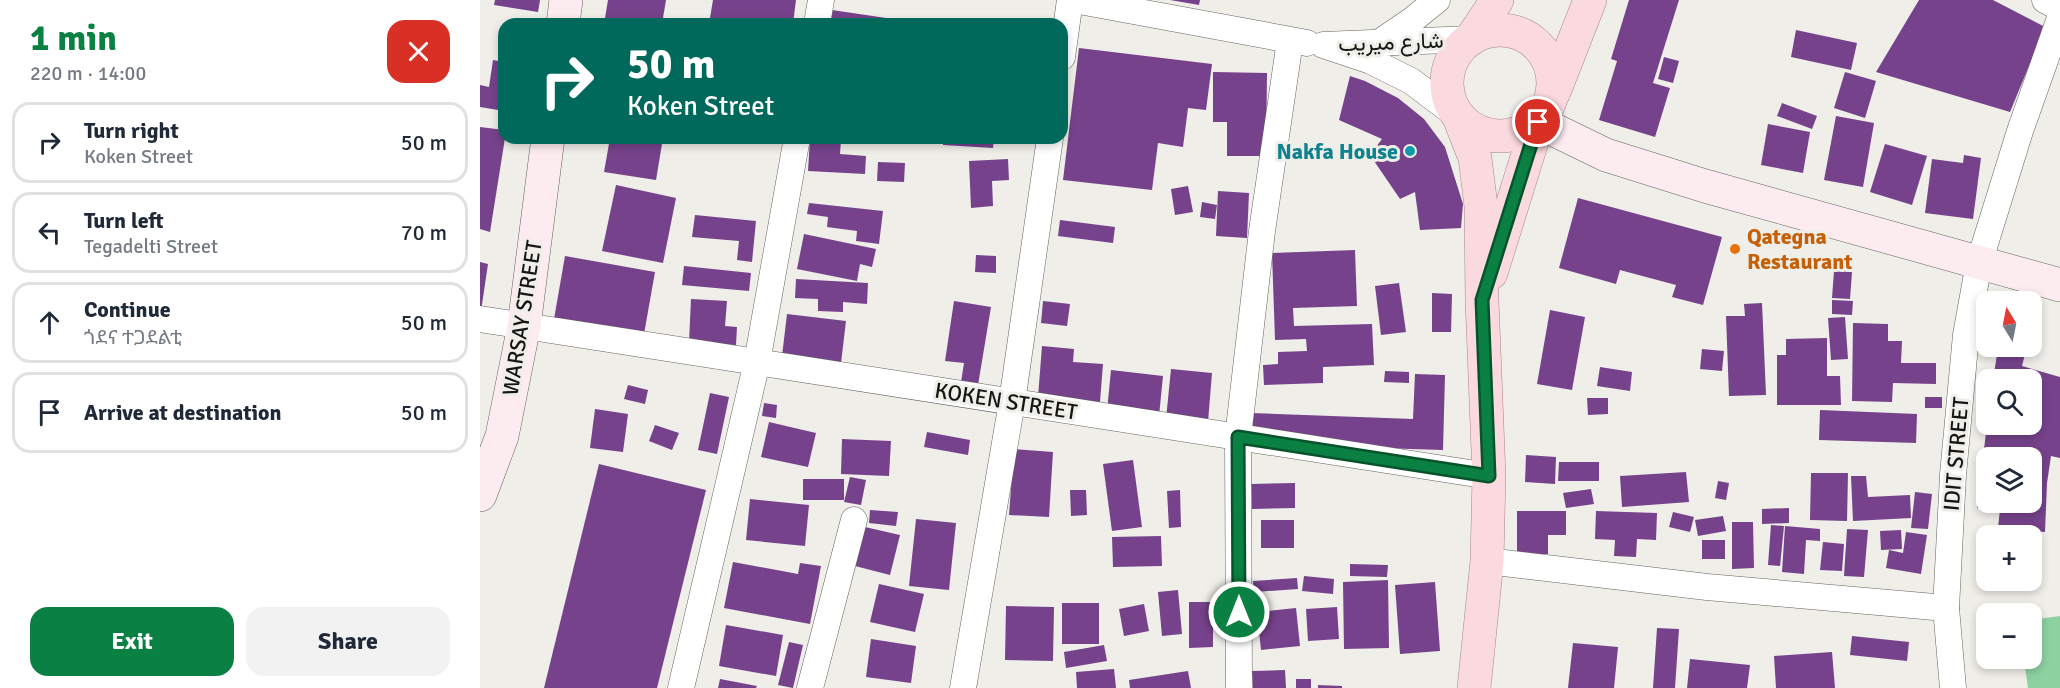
<!DOCTYPE html>
<meta charset="utf-8">
<style>
body{margin:0;font-family:Signika,Vazirmatn,"Noto Sans Ethiopic",sans-serif;background:#f2f2f3;color:#1f2937;height:100vh;display:flex;flex-direction:column;font-size:22px;white-space:nowrap}
*{box-sizing:border-box;margin:0}
p{font-size:20px;color:#747a83}
.icon{flex:none;width:33px;height:33px;fill:none;stroke:currentColor;stroke-width:2;stroke-linecap:round;stroke-linejoin:round}
.map{position:relative;flex:1;overflow:hidden}
.panel{display:flex;flex-direction:column;background:#fff;width:480px}
.panel>*{flex:none}
.banner{position:absolute;left:18px;top:18px;width:570px;height:126px;border-radius:18px;box-shadow:0 3px 9px #0003;background:#00695c;color:#fff;overflow:hidden}
.needle{width:39px;rotate:350deg}
.fabs{position:absolute;left:1496px;top:291px;display:grid;gap:12px}
.fabs a{display:grid;place-items:center;width:66px;height:66px;border-radius:12px;background:#fff;box-shadow:0 3px 9px #0003;font-size:30px}
.pin{position:absolute;display:grid;place-items:center;width:51px;height:51px;color:#fff;margin:-26px;border:3px solid #fff;border-radius:50%;box-shadow:0 2px 6px #0007}
.me{position:absolute;width:66px;margin:-33px;rotate:0deg;stroke-linejoin:round;filter:drop-shadow(0 0 4px #0008)}
.turn{display:flex;align-items:center;gap:21px;height:126px;padding:0 30px;font-size:27px}
.turn .icon{width:78px;height:78px;stroke-width:2.5}
.turn b{display:block;font-size:42px;line-height:51px}
.round{display:grid;place-items:center;flex:none;width:63px;height:63px;border-radius:18px;background:#f2f2f3}
.head{display:flex;align-items:center;justify-content:space-between;height:102px;padding:0 30px}
h1{font-size:36px;font-weight:800;line-height:45px;color:#0b8043}
.action{display:flex;gap:12px;margin-top:auto;padding:12px 30px}
.action a{flex:1;height:69px;border-radius:18px;background:#0b8043;color:#fff;font-size:24px;font-weight:800;line-height:69px;text-align:center}
.action a+a{background:#f2f2f3;color:#1f2937}
ul{padding:0;list-style:none}
li{display:flex;align-items:center;gap:18px;height:81px;margin:0 12px 9px;padding:0 18px;border:3px solid #e0e1e3;border-radius:18px}
li div{flex:1}
li b{display:block;font-size:22px}
li em{font-style:normal}
main{display:flex;flex:1;min-height:0}
.map>svg:first-child{display:block}
.green{fill:#8ed1a1}
.building{fill:#76428b;fill-rule:evenodd}
.lines{fill:none;stroke-linecap:round;stroke-linejoin:round}
.street-casing{stroke:#64635f;stroke-width:27}
.secondary-casing{stroke:#64635f;stroke-width:34}
.primary-casing{stroke:#a78489;stroke-width:34}
.street{stroke:#fff;stroke-width:26}
.secondary{stroke:#fcecef;stroke-width:33}
.primary{stroke:#fad9df;stroke-width:33}
.route-casing{stroke:#07532c;stroke-width:15}
.route{stroke:#0b8043;stroke-width:10}
.culture-dot{fill:#0f9aa8;stroke:#efeee9;stroke-width:2}
.food-dot{fill:#e8710a;stroke:#efeee9;stroke-width:2}
.labels{text-anchor:middle;dominant-baseline:central;stroke-width:6;stroke-linejoin:round;paint-order:stroke}
.street-label{font-size:22px;fill:#151513;stroke:#efeee9}
.culture-label{font-size:22px;font-weight:bold;fill:#0d838f;stroke:#efeee9;text-anchor:end}
.food-label{font-size:22px;font-weight:bold;fill:#c56008;stroke:#efeee9;text-anchor:start}
</style>
<main>
<section class="panel">
<div class="head"><div><h1>1 min</h1><p>220 m · 14:00</p></div><a class="round" style="background:#d93025;color:#fff"><svg class="icon" aria-label="close" viewBox="0 0 24 24"><path d="M6 6l12 12M18 6L6 18"/></svg></a></div>
<ul>
<li><svg class="icon" aria-label="right" viewBox="0 0 24 24"><path d="M7 20v-9h11M14 6l5 5-5 5"/></svg><div><b>Turn right</b><p>Koken Street</p></div><em>50 m</em></li>
<li><svg class="icon" aria-label="left" viewBox="0 0 24 24"><path d="M17 20v-9H6M10 6l-5 5 5 5"/></svg><div><b>Turn left</b><p>Tegadelti Street</p></div><em>70 m</em></li>
<li><svg class="icon" aria-label="ahead" viewBox="0 0 24 24"><path d="M12 20V5M6 11l6-6 6 6"/></svg><div><b>Continue</b><p>ጎደና ተጋደልቲ</p></div><em>50 m</em></li>
<li><svg class="icon" aria-label="arrive" viewBox="0 0 24 24"><path d="M6 21V4h12l-3 4 3 4H6"/></svg><div><b>Arrive at destination</b></div><em>50 m</em></li>
</ul>
<div class="action"><a>Exit</a><a>Share</a></div>
</section>
<div class="map">
<svg width="1580" height="688" viewBox="0 0 1580 688">
<rect width="100%" height="100%" fill="#efeee9"/>
<path class="green" d="M1580,616V688H1548L1544,659L1551,658V620Z"/>
<g class="building">
<path d="M15,0H60L58,12L14,5Z"/>
<path d="M128,0H186L182,24H124Z"/>
<path d="M233,0H316L313,24H229Z"/>
<path d="M690,0H720L719,5Z"/>
<path d="M1149,0H1199L1173,83L1190,88L1175,137L1119,120L1137,61L1131,59Z"/>
<path d="M1439,0H1513L1565,27L1530,112L1396,72Z"/>
<path d="M352,10L440,23V24H350Z"/>
<path d="M1316,30L1377,43L1371,70L1311,57Z"/>
<path d="M599,48L732,64L726,110L708,108L703,147L678,143L672,190L583,180Z"/>
<path d="M1184,57L1199,61L1193,83L1178,79Z"/>
<path d="M13,60L24,62V111L0,107V85L9,87Z"/>
<path d="M733,72L787,73L786,156H747V122H733Z"/>
<path d="M1365,72L1396,81L1385,118L1354,108Z"/>
<path d="M870,76L885,81L918,98L944,119L965,147L983,204L981,228L940,230L935,192L920,199L890,155L902,139L859,120Z"/>
<path d="M1302,103L1337,116L1332,129L1297,116Z"/>
<path d="M1356,116L1394,123L1383,187L1344,180Z"/>
<path d="M1288,124L1330,132L1323,173L1281,165Z"/>
<path d="M0,127L24,130L25,138L10,232L0,229Z"/>
<path d="M130,138H183L176,180L124,172Z"/>
<path d="M254,138H295V143L254,140Z"/>
<path d="M330,138L361,140L360,154L386,156L385,174L328,171Z"/>
<path d="M463,138H514L513,148L463,145Z"/>
<path d="M1405,144L1447,156L1432,205L1390,192Z"/>
<path d="M1484,155L1501,158L1493,219L1445,213L1452,159L1483,163Z"/>
<path d="M528,159L529,180L512,181L513,206L491,208L489,161Z"/>
<path d="M398,162L425,163L424,182L397,181Z"/>
<path d="M136,185L196,198L183,263L122,251Z"/>
<path d="M708,186L713,212L695,215L691,189Z"/>
<path d="M738,191L769,193L767,238L736,236Z"/>
<path d="M1098,198L1242,237L1223,305L1192,297L1196,285L1140,270L1136,284L1079,268Z"/>
<path d="M722,202L737,205L735,219L720,217Z"/>
<path d="M329,203L403,211L399,244L376,241L377,231L347,227L348,217L327,214Z"/>
<path d="M215,215L276,221L272,262L257,260L259,241L212,237Z"/>
<path d="M580,220L635,227L633,243L578,236Z"/>
<path d="M324,234L396,249L392,267L380,264L377,281L317,269Z"/>
<path d="M875,250L877,306L813,308L814,326L892,324L894,365L843,367V383L784,385L783,365L798,364V352L827,351L826,339L795,340L792,253Z"/>
<path d="M496,255L516,256V273L495,272Z"/>
<path d="M85,256L175,272L164,334L74,319Z"/>
<path d="M0,262L8,264L1,311L0,310Z"/>
<path d="M204,266L271,273L269,291L202,285Z"/>
<path d="M1354,271L1372,272L1370,299L1352,298Z"/>
<path d="M316,279L388,283L387,304L363,302V312L338,311V299L315,298Z"/>
<path d="M919,283L926,332L901,335L895,286Z"/>
<path d="M952,293L972,294L971,332H952Z"/>
<path d="M211,299L247,301L245,326L257,327L256,345L209,343Z"/>
<path d="M1352,300L1373,301L1372,315L1352,314Z"/>
<path d="M474,301L511,307L496,397L479,395L484,363L465,361Z"/>
<path d="M563,301L590,304L587,326L561,323Z"/>
<path d="M1282,303L1286,395L1249,396L1246,316H1265L1264,304Z"/>
<path d="M1070,310L1105,317L1092,390L1057,384Z"/>
<path d="M307,314L366,321L361,363L302,356Z"/>
<path d="M1365,317L1368,359L1351,360L1348,318Z"/>
<path d="M1373,323L1408,324V341H1422L1421,363H1456V384L1413,383L1412,402L1372,401Z"/>
<path d="M1347,338V376H1360L1361,405H1297V355H1306V339Z"/>
<path d="M562,346L594,349L593,362L623,364L620,402L558,397Z"/>
<path d="M1518,348L1545,354L1542,366L1580,377V458L1571,456L1567,483L1565,532L1518,528L1520,509L1497,508L1507,424H1551V380H1513ZM1506,458H1551V502H1506Z"/>
<path d="M1222,349L1244,351L1242,371L1220,369Z"/>
<path d="M1120,367L1152,372L1150,391L1117,386Z"/>
<path d="M691,369L732,373L728,422L686,419Z"/>
<path d="M631,370L683,376L678,426L626,421Z"/>
<path d="M905,371L929,372V383L904,382Z"/>
<path d="M935,374L965,375L963,450L770,444L771,413L933,419Z"/>
<path d="M148,385L168,390L165,404L144,399Z"/>
<path d="M230,393L249,397L237,454L218,450Z"/>
<rect x="1445" y="397" width="17" height="11"/>
<path d="M1107,398H1128V414L1108,415Z"/>
<path d="M284,403L297,405L296,418L282,416Z"/>
<path d="M115,409L148,414L143,452L110,448Z"/>
<path d="M1340,410L1437,414L1436,443L1339,440Z"/>
<path d="M289,422L336,433L328,467L281,457Z"/>
<path d="M175,425L199,433L192,450L169,441Z"/>
<path d="M447,432L490,440L488,455L444,447Z"/>
<path d="M362,439L411,441L409,476L361,474Z"/>
<path d="M534,449L573,452L569,517L529,515Z"/>
<path d="M1046,455L1076,457L1075,484L1045,482Z"/>
<path d="M653,460L662,527L632,531L623,464Z"/>
<path d="M1079,462H1119V481H1078Z"/>
<path d="M119,464L226,490L177,688H64Z"/>
<path d="M1206,472L1209,502L1142,507L1140,476Z"/>
<path d="M1331,473H1368L1367,521L1330,520Z"/>
<path d="M1371,476H1386L1388,497L1430,495L1431,518L1373,521Z"/>
<path d="M370,477L386,480L381,505L364,502Z"/>
<rect x="323" y="479" width="41" height="21"/>
<path d="M1238,481L1249,483L1246,500L1235,498Z"/>
<path d="M815,483V508L772,509L771,484Z"/>
<path d="M1111,489L1114,504L1086,508L1083,493Z"/>
<path d="M590,490H606L607,515L591,516Z"/>
<path d="M700,490L701,527L689,528L687,491Z"/>
<path d="M1435,492L1452,494L1448,529L1431,528Z"/>
<path d="M270,499L329,505L325,546L266,540Z"/>
<path d="M1309,508V523L1282,524V509Z"/>
<path d="M390,510L418,512L416,526L389,523Z"/>
<path d="M1037,511H1086V535H1068V554H1037Z"/>
<path d="M1116,511L1177,513L1176,540L1157,539L1156,557L1134,556L1135,540L1115,539Z"/>
<path d="M1193,512L1214,517L1210,532L1189,527Z"/>
<path d="M1243,516L1246,531L1218,536L1215,520Z"/>
<path d="M436,519L476,523L469,590L429,586Z"/>
<rect x="781" y="520" width="33" height="28"/>
<path d="M1252,522H1273L1274,568L1252,569Z"/>
<path d="M1291,525L1304,526L1300,566L1288,565Z"/>
<path d="M1305,526L1340,529V541L1326,540L1324,574L1302,572Z"/>
<path d="M385,527L420,535L410,575L375,566Z"/>
<path d="M1367,529L1388,530L1384,577L1364,576Z"/>
<path d="M1421,530L1422,549L1401,550L1400,531Z"/>
<path d="M1426,532L1447,535L1441,574L1406,568L1409,550L1423,553Z"/>
<path d="M681,536L682,566L633,567L632,537Z"/>
<rect x="1222" y="540" width="23" height="19"/>
<path d="M1343,542L1364,544L1362,571L1340,570Z"/>
<path d="M253,562L318,574L320,563L341,566L330,624L244,608Z"/>
<path d="M870,564L908,565L907,577L870,576Z"/>
<path d="M824,576L854,579L853,594L822,591Z"/>
<path d="M817,578L818,589L774,592L773,581Z"/>
<path d="M908,580L909,648L864,649L863,582Z"/>
<path d="M955,582L960,651L920,654L915,585Z"/>
<path d="M399,584L444,594L435,632L390,622Z"/>
<path d="M698,590L702,634L682,636L678,592Z"/>
<path d="M709,602H733V647L709,648Z"/>
<rect x="582" y="603" width="37" height="41"/>
<path d="M664,604L669,631L644,636L639,609Z"/>
<path d="M526,606L574,607L573,661L525,660Z"/>
<path d="M857,607L859,639L828,641L826,609Z"/>
<path d="M816,608L820,646L781,650L777,612Z"/>
<path d="M246,625L303,635L296,676L239,666Z"/>
<path d="M1177,628L1199,629L1195,688H1173Z"/>
<path d="M1372,636L1429,642L1427,661L1370,655Z"/>
<path d="M391,639L436,646L431,683L386,677Z"/>
<path d="M309,642L323,645L313,688L298,685Z"/>
<path d="M1093,643L1138,647L1134,688H1088Z"/>
<path d="M624,645L627,661L586,668L584,652Z"/>
<path d="M1352,652L1355,688H1296L1294,656Z"/>
<path d="M1210,659L1270,665L1267,688H1207Z"/>
<path d="M634,669L636,688H597L596,672Z"/>
<path d="M805,670L806,688H773L772,671Z"/>
<path d="M708,671L711,688H650L649,680Z"/>
<path d="M240,679L277,686L276,688H238Z"/>
<rect x="816" y="679" width="15" height="9"/>
<path d="M838,685L862,686V688H838Z"/>
</g>
<g class="lines">
<defs>
<g id="street">
<path d="M594,0L827,43"/>
<path d="M1565,0L1580,8"/>
<path d="M337,24L341,0"/>
<path d="M900,42L931,21L957,0"/>
<path d="M582,57L590,0"/>
<path d="M979,117L931,81L891,61L843,45L991,39"/>
<path d="M0,319L1009,476"/>
<path d="M1007,561L1227,587L1466,608"/>
<path d="M201,688L277,362L317,138"/>
<path d="M330,688L374,520"/>
<path d="M483,688L532,402L570,138"/>
<path d="M759,688L758,437L782,231L810,41"/>
<path d="M1473,688L1466,608L1473,475L1486,335L1499,263L1540,131L1580,18"/>
</g>
<g id="secondary">
<path d="M83,24L86,0"/>
<path d="M1058,122L1126,155L1225,186L1580,285"/>
<path d="M0,495L22,436L44,326L68,138"/>
</g>
<g id="primary">
<circle cx="1020" cy="83" r="53"/>
<path d="M991,39L1017,0"/>
<path d="M1074,92L1110,0"/>
<path d="M979,117L995,158L1001,206L1002,300L1009,476L1007,561L994,688"/>
<path d="M1011,273L1058,122"/>
</g>
</defs>
<use href="#street" class="street-casing"/>
<use href="#secondary" class="secondary-casing"/>
<use href="#primary" class="primary-casing"/>
<use href="#street" class="street"/>
<use href="#secondary" class="secondary"/>
<use href="#primary" class="primary"/>
</g>
<g class="lines">
<defs>
<path id="route" d="M759,612L758,437L1009,476L1002,300L1058,122"/>
</defs>
<use href="#route" class="route-casing"/>
<use href="#route" class="route"/>
</g>
<circle class="culture-dot" cx="930" cy="151" r="6"/>
<circle class="food-dot" cx="1255" cy="249" r="6"/>
<g class="labels">
<g class="street-label">
<text transform="translate(911 42) rotate(-2)">شارع ميريب</text>
<text transform="translate(42 318) rotate(-81)">WARSAY STREET</text>
<text transform="translate(526 401) rotate(9)">KOKEN STREET</text>
<text transform="translate(1476 454) rotate(-85)">IDIT STREET</text>
</g>
<g class="culture-label">
<text x="918" y="151">Nakfa House</text>
</g>
<g class="food-label">
<text x="1267" y="236">Qategna<tspan x="1267" dy="25">Restaurant</tspan></text>
</g>
</g>
</svg>
<div class="fabs">
<a><svg class="needle" viewBox="-14 -14 28 28"><path d="M0-13l5 13h-10z" fill="#e53935"/><path d="M0 13l5-13h-10z" fill="#747a83"/></svg></a>
<a><svg class="icon" aria-label="search" viewBox="0 0 24 24"><circle cx="10" cy="10" r="6"/><path d="M15 15l6 6"/></svg></a>
<a><svg class="icon" aria-label="layers" viewBox="0 0 24 24"><path d="M12 4l9 5-9 5-9-5zM3 14l9 5 9-5"/></svg></a>
<a>+</a>
<a>−</a>
</div>
<div class="pin" style="left:1058px;top:122px;background:#d93025"><svg class="icon" aria-label="arrive" viewBox="0 0 24 24"><path d="M6 21V4h12l-3 4 3 4H6"/></svg></div>
<svg class="me" style="left:759px;top:612px" viewBox="-20 -20 40 40"><circle r="17" fill="#0b8043" stroke="#fff" stroke-width="3"/><path d="M0-11L8 9 0 5-8 9z" fill="#fff"/></svg>
<div class="banner">
<div class="turn"><svg class="icon" aria-label="right" viewBox="0 0 24 24"><path d="M7 20v-9h11M14 6l5 5-5 5"/></svg><div><b>50 m</b>Koken Street</div></div>
</div>
</div>
</main>
